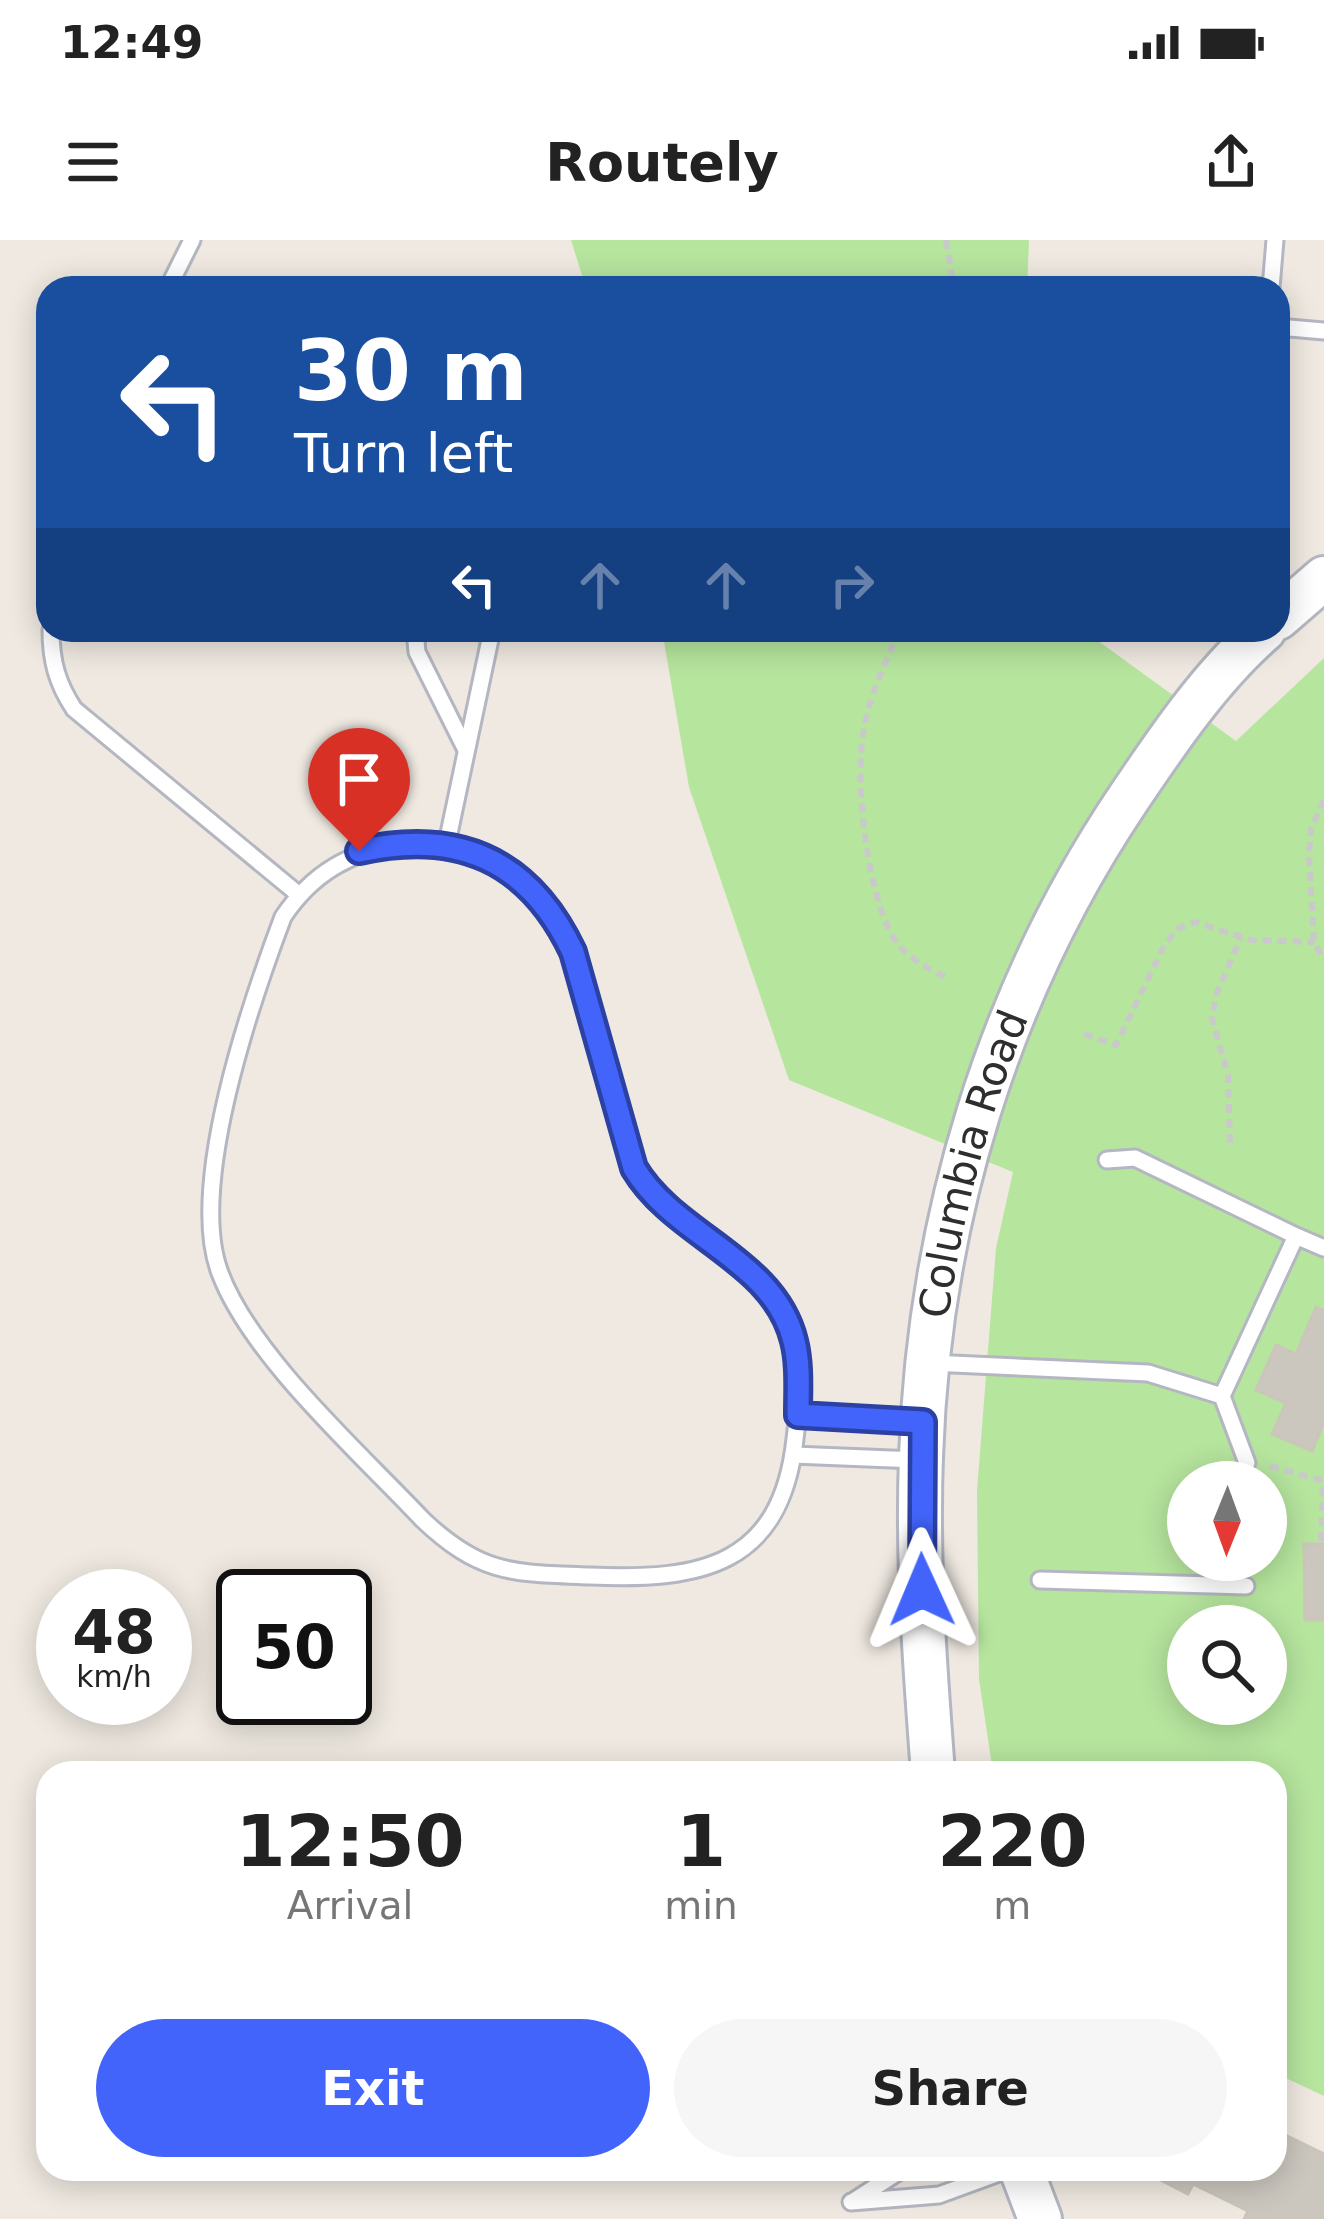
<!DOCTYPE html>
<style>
body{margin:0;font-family:"DejaVu Sans",sans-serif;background:#f6f6f6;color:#222;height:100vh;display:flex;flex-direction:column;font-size:45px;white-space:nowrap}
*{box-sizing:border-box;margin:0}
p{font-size:39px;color:#767676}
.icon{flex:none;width:66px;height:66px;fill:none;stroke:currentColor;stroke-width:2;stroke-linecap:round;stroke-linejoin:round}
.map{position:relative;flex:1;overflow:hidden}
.panel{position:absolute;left:36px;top:1521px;width:1251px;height:420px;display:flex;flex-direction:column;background:#fff;border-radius:36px;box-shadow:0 6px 30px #0003}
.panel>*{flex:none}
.guide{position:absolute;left:36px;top:36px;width:1254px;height:366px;border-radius:36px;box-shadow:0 6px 30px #0003;background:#1a4fa0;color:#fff;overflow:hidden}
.needle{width:78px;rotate:181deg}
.tools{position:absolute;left:1167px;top:1221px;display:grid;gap:24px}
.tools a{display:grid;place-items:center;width:120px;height:120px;border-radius:50%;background:#fff;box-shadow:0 6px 30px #0003;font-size:60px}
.speed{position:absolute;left:36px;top:1329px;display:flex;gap:24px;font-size:60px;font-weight:700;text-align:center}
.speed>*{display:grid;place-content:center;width:156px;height:156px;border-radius:50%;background:#fff;box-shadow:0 6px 30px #0003;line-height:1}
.speed small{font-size:30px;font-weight:400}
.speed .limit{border:6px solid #111;border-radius:18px;background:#fff;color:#111}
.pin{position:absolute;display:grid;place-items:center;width:102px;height:102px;color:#fff;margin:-123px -51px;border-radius:50% 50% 50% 0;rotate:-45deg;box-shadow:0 0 12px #0007}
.pin .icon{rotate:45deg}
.me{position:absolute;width:132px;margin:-66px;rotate:359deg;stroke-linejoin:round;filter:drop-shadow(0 0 9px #0008)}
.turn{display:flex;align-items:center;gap:42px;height:252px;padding:0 60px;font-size:54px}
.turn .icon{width:156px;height:156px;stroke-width:2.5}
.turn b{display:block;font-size:84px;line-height:102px}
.lanes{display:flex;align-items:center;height:114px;padding:0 60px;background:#0003;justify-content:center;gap:60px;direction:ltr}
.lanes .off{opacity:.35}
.eta{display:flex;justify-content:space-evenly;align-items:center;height:204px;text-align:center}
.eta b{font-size:72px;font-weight:600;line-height:84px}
.cta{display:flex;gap:24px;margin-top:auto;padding:24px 60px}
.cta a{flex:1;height:138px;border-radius:72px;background:#4264fb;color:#fff;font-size:48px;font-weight:600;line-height:138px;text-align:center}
.cta a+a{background:#f6f6f6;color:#222}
.status{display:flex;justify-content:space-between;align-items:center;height:84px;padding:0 60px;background:#fff;direction:ltr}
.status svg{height:33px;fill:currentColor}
header{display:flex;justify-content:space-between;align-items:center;height:156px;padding:0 60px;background:#fff;font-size:54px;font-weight:600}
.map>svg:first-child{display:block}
.green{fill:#b6e59e;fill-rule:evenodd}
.building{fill:#cbc7bf;stroke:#cbc5ba;stroke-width:3}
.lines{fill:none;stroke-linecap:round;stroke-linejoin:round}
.service-casing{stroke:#b4b7c1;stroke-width:21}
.secondary-casing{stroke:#b4b7c1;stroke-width:48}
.path{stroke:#c9c9c9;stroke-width:6;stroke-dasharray:9 6;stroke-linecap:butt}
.service{stroke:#fff;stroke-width:15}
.secondary{stroke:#fff;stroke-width:42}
.route-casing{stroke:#2b41a3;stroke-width:30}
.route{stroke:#4264fb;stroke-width:21}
.labels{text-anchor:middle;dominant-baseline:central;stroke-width:12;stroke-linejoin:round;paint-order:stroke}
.street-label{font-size:42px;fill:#2e2e2e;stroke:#fff}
</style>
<div class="status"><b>12:49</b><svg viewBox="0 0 49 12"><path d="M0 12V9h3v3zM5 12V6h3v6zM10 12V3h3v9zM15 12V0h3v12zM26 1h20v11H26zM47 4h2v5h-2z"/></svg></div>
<header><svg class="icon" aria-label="menu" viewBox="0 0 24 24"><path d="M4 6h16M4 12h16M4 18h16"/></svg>Routely<svg class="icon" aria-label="share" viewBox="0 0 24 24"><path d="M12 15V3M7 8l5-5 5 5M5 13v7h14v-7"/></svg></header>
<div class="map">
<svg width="1324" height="1979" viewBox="0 0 1324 1979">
<rect width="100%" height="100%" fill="#efe9e1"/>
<g class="green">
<path d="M571,0H1029L1027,48H586Z"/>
<path d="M662,390H1083L1236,501L1324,418V1856L1275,1833V1533H993L979,1439L977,1251L996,1008L1013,932L789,840L689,547ZM1188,1242H1266V1320H1188ZM1188,1386H1266V1464H1188Z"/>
</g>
<g class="building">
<path d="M1316,1067L1324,1071V1182L1312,1211L1272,1194L1286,1163L1256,1150L1276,1105L1296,1114Z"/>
<path d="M1304,1304H1324V1380H1305Z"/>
<path d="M1275,1890L1324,1914V1979H1244L1248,1971L1193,1944L1188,1954L1147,1933L1149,1929H1275Z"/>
</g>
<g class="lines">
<defs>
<g id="service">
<path d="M168,48L192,0"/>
<path d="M1271,48L1275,0"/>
<path d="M1278,87L1324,91"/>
<path d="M51,390C51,421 57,443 74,469L298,654"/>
<path d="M415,390L417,412L466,510"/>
<path d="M400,602C415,602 433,600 448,603C506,617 549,660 573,712L634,928C675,997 770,1018 793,1099C802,1129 799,1168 795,1199C781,1326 701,1341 590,1336C513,1333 481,1335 423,1280C360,1213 251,1116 220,1033C187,947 251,762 283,677C313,632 349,614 400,602Z"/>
<path d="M447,603L492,390"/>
<path d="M1107,920L1135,918L1296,996"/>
<path d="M931,1123L1148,1133L1222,1156L1296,996L1324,1008"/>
<path d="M1222,1156L1247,1223"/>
<path d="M798,1175L920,1181"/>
<path d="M793,1215L916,1220"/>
<path d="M1040,1340L1246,1346"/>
<path d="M855,1960L903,1929"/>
<path d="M851,1962L939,1955L1010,1929"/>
</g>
<g id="secondary">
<path d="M1278,378L1324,338"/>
<path id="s1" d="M933,1533C925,1428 917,1322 921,1216C929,982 997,754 1128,559C1167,501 1211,436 1264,390"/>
<path d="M1021,1929L1040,1979"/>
</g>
</defs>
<use href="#service" class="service-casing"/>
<use href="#secondary" class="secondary-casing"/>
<g class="path">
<path d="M946,0L954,48"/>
<path d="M899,390C885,425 868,457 863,495C855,543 867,651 892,695C904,717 928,729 950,739"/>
<path d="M1324,560L1311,588L1309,615L1314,702L1324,720"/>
<path d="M1084,794L1116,805L1164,706L1177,689L1195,682L1251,700L1314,702"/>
<path d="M1230,903L1228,835L1212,779L1216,755L1241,696"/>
<path d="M1270,1226L1324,1241"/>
<path d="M1321,1301L1323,1240"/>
</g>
<use href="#service" class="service"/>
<use href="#secondary" class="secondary"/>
</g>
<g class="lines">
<defs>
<path id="route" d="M359,611C457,589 529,619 573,712L634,928C675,997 774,1019 794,1101C800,1124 798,1151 798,1175L923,1182L922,1350"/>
</defs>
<use href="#route" class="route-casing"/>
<use href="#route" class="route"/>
</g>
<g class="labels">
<g class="street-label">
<text stroke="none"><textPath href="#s1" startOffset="615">Columbia Road</textPath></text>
</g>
</g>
</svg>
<div class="tools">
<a><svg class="needle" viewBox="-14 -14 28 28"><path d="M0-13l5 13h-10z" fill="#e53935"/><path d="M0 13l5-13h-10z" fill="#767676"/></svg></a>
<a><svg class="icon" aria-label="search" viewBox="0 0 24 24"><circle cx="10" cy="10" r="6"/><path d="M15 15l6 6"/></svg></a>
</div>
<div class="speed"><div>48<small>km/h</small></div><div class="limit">50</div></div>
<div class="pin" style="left:359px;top:611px;background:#d93025"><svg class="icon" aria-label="arrive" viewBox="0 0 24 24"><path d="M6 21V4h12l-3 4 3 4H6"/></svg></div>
<svg class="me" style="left:922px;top:1350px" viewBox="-20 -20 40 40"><path d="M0-17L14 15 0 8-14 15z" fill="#4264fb" stroke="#fff" stroke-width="4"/></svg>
<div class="guide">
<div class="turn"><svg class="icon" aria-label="left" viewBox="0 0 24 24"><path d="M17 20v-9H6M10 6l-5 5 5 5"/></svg><div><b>30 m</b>Turn left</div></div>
<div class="lanes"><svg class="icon" aria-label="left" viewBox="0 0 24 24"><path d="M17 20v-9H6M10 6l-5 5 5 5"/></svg><svg class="icon off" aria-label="ahead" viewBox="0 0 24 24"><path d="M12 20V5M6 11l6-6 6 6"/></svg><svg class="icon off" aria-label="ahead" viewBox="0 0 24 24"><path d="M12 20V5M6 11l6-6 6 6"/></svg><svg class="icon off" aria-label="right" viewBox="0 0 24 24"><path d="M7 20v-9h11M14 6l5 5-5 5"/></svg></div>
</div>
<section class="panel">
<div class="eta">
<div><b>12:50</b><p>Arrival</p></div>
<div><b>1</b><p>min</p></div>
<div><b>220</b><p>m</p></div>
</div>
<div class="cta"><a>Exit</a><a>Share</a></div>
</section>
</div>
